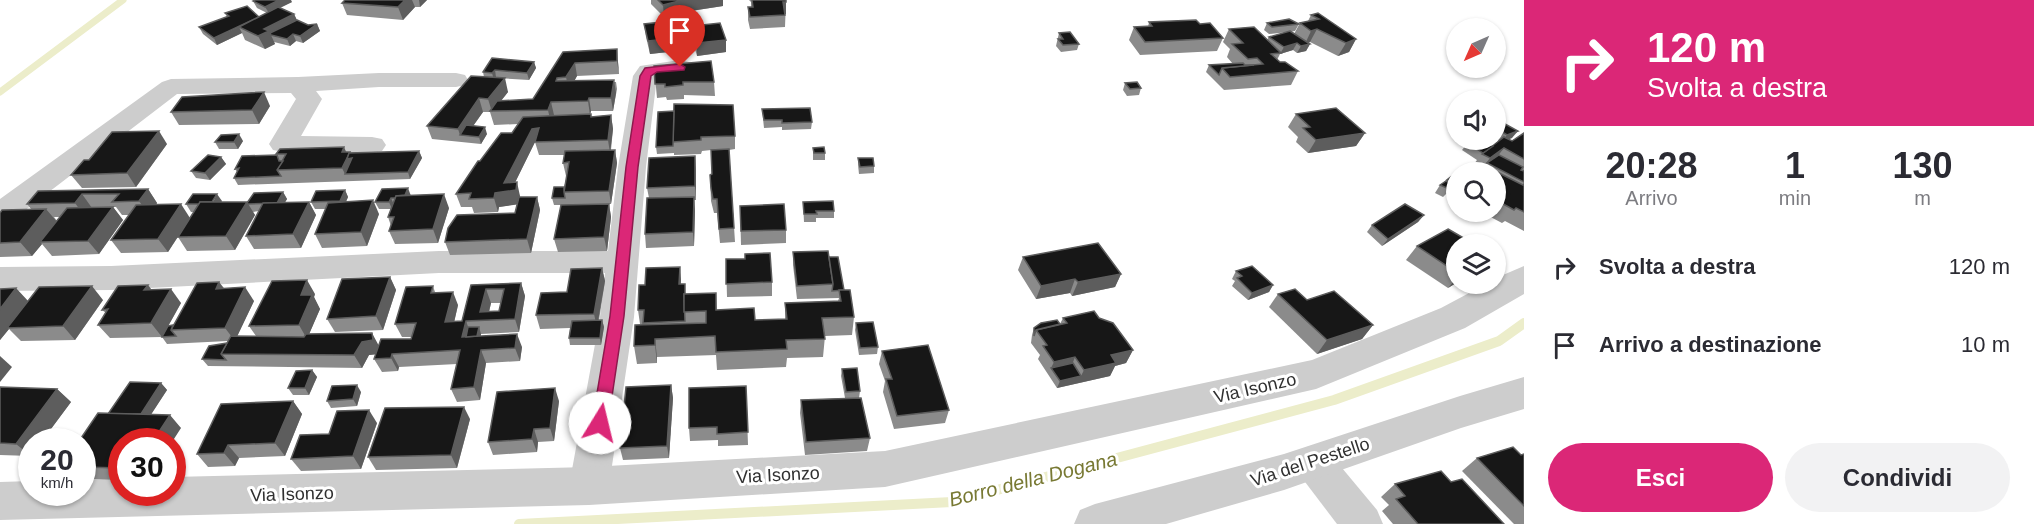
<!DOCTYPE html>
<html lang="it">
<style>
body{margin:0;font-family:Arial,sans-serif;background:#f2f2f3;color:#2b2b33;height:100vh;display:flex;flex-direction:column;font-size:22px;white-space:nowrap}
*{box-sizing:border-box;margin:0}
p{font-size:20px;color:#7c7c81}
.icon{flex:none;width:33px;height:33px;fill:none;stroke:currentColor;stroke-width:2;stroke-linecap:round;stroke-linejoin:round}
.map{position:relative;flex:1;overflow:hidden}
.drawer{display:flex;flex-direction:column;background:#fff;width:510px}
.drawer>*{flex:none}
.top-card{background:#db2777;color:#fff;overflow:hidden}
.needle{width:39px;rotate:225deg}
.controls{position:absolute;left:1446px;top:18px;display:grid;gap:12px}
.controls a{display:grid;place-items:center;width:60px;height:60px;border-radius:50%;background:#fff;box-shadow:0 2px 4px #0004;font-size:30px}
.speed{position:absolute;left:18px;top:428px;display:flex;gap:12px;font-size:30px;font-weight:700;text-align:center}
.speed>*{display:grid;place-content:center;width:78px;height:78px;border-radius:50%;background:#fff;box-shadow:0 2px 4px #0004;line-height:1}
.speed small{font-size:15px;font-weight:400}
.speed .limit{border:9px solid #d22;background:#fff;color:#111}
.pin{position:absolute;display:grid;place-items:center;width:51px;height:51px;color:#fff;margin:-62px -26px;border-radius:50% 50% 50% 0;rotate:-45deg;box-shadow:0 0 6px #0007}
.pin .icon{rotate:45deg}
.me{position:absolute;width:66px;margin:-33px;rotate:9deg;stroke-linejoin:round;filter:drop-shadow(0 0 4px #0008)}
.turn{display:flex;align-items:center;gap:21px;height:126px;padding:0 24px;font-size:27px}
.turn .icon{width:78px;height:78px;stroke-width:2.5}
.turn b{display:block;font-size:42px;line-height:51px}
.eta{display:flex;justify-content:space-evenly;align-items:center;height:102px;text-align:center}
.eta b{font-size:36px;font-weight:700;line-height:42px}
.action{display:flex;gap:12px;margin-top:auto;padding:12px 24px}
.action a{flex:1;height:69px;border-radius:36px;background:#db2777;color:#fff;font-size:24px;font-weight:700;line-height:69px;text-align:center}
.action a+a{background:#f2f2f3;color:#2b2b33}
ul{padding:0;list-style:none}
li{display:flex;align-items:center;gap:18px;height:78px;padding:0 24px}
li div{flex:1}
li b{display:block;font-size:22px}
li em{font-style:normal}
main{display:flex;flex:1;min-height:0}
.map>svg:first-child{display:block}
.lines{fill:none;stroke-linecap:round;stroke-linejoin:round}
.stream-far1{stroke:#ecedca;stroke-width:7}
.stream{stroke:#ecedca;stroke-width:10}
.minor{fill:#cdcdcd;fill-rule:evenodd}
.tertiary{fill:#cdcdcd;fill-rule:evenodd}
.wall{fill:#8b8b8b;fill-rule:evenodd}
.shaded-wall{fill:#5d5d5d}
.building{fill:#171717;stroke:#5d5d5d;stroke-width:1.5;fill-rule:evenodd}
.route{fill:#db2777;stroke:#8e194d;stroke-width:1.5}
.labels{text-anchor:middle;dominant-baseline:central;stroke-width:6;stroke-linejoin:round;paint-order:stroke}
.near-street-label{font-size:18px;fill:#303030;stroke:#fff}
.near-water-label{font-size:20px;font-style:italic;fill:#787933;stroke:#fff}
</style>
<main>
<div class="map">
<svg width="1524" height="524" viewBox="0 0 1524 524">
<rect width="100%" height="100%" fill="#fff"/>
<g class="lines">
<path class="stream-far1" d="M0,92L123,0"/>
<path class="stream" d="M519,524L952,502L1334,400L1499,341L1524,323"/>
<g class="minor">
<path d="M680,60L689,62L692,67L689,72L657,77L646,167L634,317L609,486L603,499L589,504L575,499L569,486L600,317L605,273H439L111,290L0,291V267L111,266L439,251H608L618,167L633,76L640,66Z"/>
<path d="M379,73H456L465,75L468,80L465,85L456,87H379L316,91L322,99L301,136L372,137L382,139L386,145L382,151L372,153L283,152L273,150L269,144L296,99L291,93L177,94L11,221L0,224V199L162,82L171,79L298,77Z"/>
<path d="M1313,445L1327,450L1377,510L1383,524H1337L1299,474L1294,462L1299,450Z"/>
</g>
<g class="tertiary">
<path d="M1524,266V294L1465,328L1316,389L885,487L589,505L0,520V482L32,481V492H82V480L122,479V492H172V477L589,467L885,451L1312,360L1441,308L1486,284H1496V278Z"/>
<path d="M1524,377V409L1461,428L1284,490L1166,524H1074L1080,510L1095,504L1284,454L1460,396Z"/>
</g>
</g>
<g class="wall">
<path d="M345,0H427L420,7H415L403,20L347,15L342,3Z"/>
<path d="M651,0H723V6L697,10L664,17L651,4Z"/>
<path d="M749,0H786L785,27L750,29L748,20V7H751V2Z"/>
<path d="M253,1L292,2L280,8L294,14L297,20L308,25L317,24L320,31L303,43L296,41L290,46L274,42L275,44L265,49L245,40L242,33L217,45L203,34L199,27L227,17L225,13L259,17L267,13L257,8Z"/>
<path d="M1311,15L1356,39L1349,52L1338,56L1310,42L1308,43L1310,44L1306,51L1297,53L1293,50L1280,54L1277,60L1280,62L1298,71L1291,85L1224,90L1206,72L1209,65L1233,64L1227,57L1230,49L1223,42L1229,29L1267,40L1269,37L1288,32L1269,34L1264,30L1267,23L1299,24L1295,31L1290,32L1294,34L1300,23L1308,21Z"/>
<path d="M1149,22L1200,24L1223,38L1217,51L1140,55L1129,40L1134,27H1148Z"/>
<path d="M644,24L693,26L726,40V52L697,56L695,49L650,54L646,37Z"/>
<path d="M1059,33L1079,44L1077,50L1061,52L1056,46Z"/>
<path d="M563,52L618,62L619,74L577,76L574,81L616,82L617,89L613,111H591L590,114L592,117L611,115L613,129L611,150H615L617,163L611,204H609L611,217L607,251L558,252L554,239L561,205H554L552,198L564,187L567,176H566L563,163L565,155H539L535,142L515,182L520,197H537L540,210L531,253L450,255L445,242L515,213L517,204L499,207L498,212L474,213L472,207H461L456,194L480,161L512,133L518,124L494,125L490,112H483L473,126L487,134L481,144L432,139L427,126L484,77L483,72L534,62L536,68L529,80L496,78L508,92L501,101L533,99Z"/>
<path d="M654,66L714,82L715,96L684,95V99L667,100L666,97L657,98Z"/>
<path d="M1125,83L1141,88L1139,95L1127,96L1123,90Z"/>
<path d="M270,106L259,124L179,125L171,112Z"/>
<path d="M762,109L812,122L811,129L782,130V127L764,128Z"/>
<path d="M658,112L735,136V149L729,150L735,242L720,243L717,213H714L711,201L710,175L712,174L711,150L702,151L701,154L674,155V153L657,154L656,147Z"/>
<path d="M1296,114L1365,133L1356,146L1308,153L1296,142L1298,137L1288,127Z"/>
<path d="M1496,119L1512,138L1509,139L1512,141L1524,133V231L1505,221L1502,223L1481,212H1496V172H1478L1471,168L1477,160L1462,150L1468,143L1493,146L1499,141L1496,139Z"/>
<path d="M243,141L238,149H219L215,142Z"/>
<path d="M167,144L136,187L82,188L71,175L89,160Z"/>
<path d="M813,148L825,153V160H813Z"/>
<path d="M419,151L422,158L410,179L238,185L234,178L237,172L235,169L277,155L276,154Z"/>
<path d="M695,156L696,200H694L695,211L694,246L646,248L645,234L649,198L647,188Z"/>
<path d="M221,157L226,164L210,180L196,178L191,171Z"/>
<path d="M858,158L874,166V173L859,174L858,165Z"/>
<path d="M1456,172V194L1449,191L1443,197L1435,193L1440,185Z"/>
<path d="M148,189L157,203L156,205L190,218L168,252L121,253L111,240L129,215H122L116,207H113L123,220L99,254L52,256L42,244L32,256L0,257V213L31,209L27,204L38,191ZM54,217H60L57,221Z"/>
<path d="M382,189L411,195L449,208L438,243L395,244L389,231L391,226L388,217L391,209H379L375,202Z"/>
<path d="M345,190L348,197L346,202L379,214L367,246L322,248L315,234L326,209H315L311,202Z"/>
<path d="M283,192L287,199L285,202H309L316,215L301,248L254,249L246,236L259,211L253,212L255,215L235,250L187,251L178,237L194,212H191L186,204L222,201L221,202L247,203Z"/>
<path d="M803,202L834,211V218H816V222H804Z"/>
<path d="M740,206L786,230V243L741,245Z"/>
<path d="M1424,215L1418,222L1382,246L1367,232L1372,225Z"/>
<path d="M1456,244V283L1448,288L1406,260L1417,246Z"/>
<path d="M793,252L829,257L854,317L852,335L825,336L823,357L787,358L786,367L717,370L716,355L657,357V363L637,364L634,346L643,325V324H640L638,310L645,285L680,267L681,284L686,294L716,293L717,310L755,320L785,319V303L838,301L839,298L797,299L793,265Z"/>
<path d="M1023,257L1121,274L1115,287L1072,296L1070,293L1036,299L1018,270Z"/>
<path d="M726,259L772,282V296L727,297Z"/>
<path d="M602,268L605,281L599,320H602L604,327L601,345H570L569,338L570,328L540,329L536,315Z"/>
<path d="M1236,271L1273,285L1269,292L1248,300L1232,286L1235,281L1232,279Z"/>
<path d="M390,277L396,290L383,330L335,332L327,319Z"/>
<path d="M219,282L224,288L254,301L237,336H256L249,326L315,294L314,297L320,309L309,334L379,346L411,339L412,337H402L395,324L433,286L435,292L458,305L454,322L462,321L471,285L521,283L525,296L519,332L481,334V336L522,347L520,361L486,363L480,400L457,402L451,389L457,364L399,367L398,371L382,372L374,359L376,354L369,355L362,368L208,366L202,359L227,343L228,341L167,344L162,337ZM491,303H501L499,311L489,312Z"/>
<path d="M0,289L28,301L103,300L75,340L21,341L9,329L0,340Z"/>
<path d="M152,290L181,303L162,337L110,338L98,325L106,313L102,310Z"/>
<path d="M1278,294L1307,300L1373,325L1362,339L1317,354L1269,307Z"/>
<path d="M1063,318H1099L1133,350L1126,363L1115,366L1110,376L1057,388L1038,359L1040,355L1031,343L1032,335L1034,328L1060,324Z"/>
<path d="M856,323L878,347L877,354L859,355L855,330Z"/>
<path d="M882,351L949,410L945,423L894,429L883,392L885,381L879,364Z"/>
<path d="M842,369L860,391L859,398L870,438L867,451L805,455L800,413L801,400L845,398L841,376Z"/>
<path d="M312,370L317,377L309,395H293L288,388Z"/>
<path d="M161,383L167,390L151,414L181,428L122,441V480L82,479V441L108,414Z"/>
<path d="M671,385L673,398L669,458L623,460L620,448Z"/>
<path d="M746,386L748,445L718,446V440L690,441L689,428Z"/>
<path d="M0,387L57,389L71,402L42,441H32L31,456L0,455Z"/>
<path d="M361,392L357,406L331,408L327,401Z"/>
<path d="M293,401L302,414L285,456L239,458L235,466L208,467L197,454Z"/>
<path d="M559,401L554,441L538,442L537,452L493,455L488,442Z"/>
<path d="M470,419L457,468L376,470L368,457Z"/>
<path d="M377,423L361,469L301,471L291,459L329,434Z"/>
<path d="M1524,454V524H1514L1462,471L1477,458Z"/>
<path d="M1451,482L1504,524H1393L1382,511L1389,505L1381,497L1395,484Z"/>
</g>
<g class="shaded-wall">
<path d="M279,0H291L292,2L269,13L265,7Z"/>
<path d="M405,0H412L415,7L403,20L398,7Z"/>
<path d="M419,0H427L420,7Z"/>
<path d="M683,0H723V6L697,10L664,17L663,5Z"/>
<path d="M783,2H786V14L783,15Z"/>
<path d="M294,14L300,27L271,35L275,44L265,49L258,36L250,28Z"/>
<path d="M317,24L320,31L303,43L300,36Z"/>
<path d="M239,27L242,33L217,45L214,38Z"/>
<path d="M1317,29L1310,42L1305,44L1311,31Z"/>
<path d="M293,34L296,41L290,46L287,39Z"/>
<path d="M694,36L695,49L650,54L648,41Z"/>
<path d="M1356,39L1349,52L1338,56L1346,43Z"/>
<path d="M726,40V52L697,56V43Z"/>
<path d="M1297,43L1293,50L1280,54L1284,47Z"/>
<path d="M1310,44L1306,51L1297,53L1301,46Z"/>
<path d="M617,49L618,62L619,74L617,61Z"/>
<path d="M534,62L536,68L529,80L527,73Z"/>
<path d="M575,63L577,76L569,91L566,77Z"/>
<path d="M495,70L496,77L494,80L492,73Z"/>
<path d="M505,78L508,92L492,112L488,99Z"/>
<path d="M614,80L616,93L613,111L611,98Z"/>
<path d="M264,92L270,106L259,124L252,110Z"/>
<path d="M479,98L483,112L466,136L460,135L458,129Z"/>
<path d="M589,98L591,111L590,115L588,101Z"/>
<path d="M551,102L554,115L551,124L548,110Z"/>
<path d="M611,115L613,129L610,153L608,140Z"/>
<path d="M485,127L487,134L481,144L479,137Z"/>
<path d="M539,128L535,142L511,191L517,182L520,196V204L499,207L498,212L494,198L495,193L504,183L532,129Z"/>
<path d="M159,131L167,144L136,187L127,173Z"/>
<path d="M1518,131L1512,138L1501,142L1507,135Z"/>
<path d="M1365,133L1356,146L1308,153L1316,140Z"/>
<path d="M239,134L243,141L238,149L234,142Z"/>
<path d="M344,147L348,156L350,152L356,166L345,174L342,168V152Z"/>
<path d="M1504,148L1493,162L1487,163L1479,172L1490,158Z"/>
<path d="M615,150L617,163L611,204L609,191Z"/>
<path d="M419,151L422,158L410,179L408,172Z"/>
<path d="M695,156L696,170V200L695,186Z"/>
<path d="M221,157L226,164L210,180L205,173Z"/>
<path d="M408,188L411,196L404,198Z"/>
<path d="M148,189L157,203L149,215L139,201Z"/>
<path d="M345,190L348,197L343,208L340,201Z"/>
<path d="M283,192L287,199L280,211L276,204Z"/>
<path d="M82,194L92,208L85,217L75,203Z"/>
<path d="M217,194L222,201L216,211L212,204Z"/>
<path d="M444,194L449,208L438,243L433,229Z"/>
<path d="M537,197L540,210L531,253L527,239Z"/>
<path d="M694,197L695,211L694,246L693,232Z"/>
<path d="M391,198L394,205L392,209L389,202Z"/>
<path d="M373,200L379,214L367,246L361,232Z"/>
<path d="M247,202L255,215L235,250L226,236Z"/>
<path d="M309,202L316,215L301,248L293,234Z"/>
<path d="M181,204L190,218L168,252L158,239Z"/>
<path d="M609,204L611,217L607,251L604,237Z"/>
<path d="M113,207L123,220L99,254L88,241Z"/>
<path d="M46,209L58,223L40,242L42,244L32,256L20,242Z"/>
<path d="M1424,215L1418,222L1382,246L1388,239Z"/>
<path d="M680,267L681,280L680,298L679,284Z"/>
<path d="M602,268L605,281L597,327L594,314Z"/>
<path d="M1121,274L1115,287L1072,296L1078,282Z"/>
<path d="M390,277L396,290L383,330L376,316Z"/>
<path d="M1075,279L1070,293L1036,299L1041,286Z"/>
<path d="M1456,279V283L1448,288Z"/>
<path d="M307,280L315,294L314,297L320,309L307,339L299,325L301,295Z"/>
<path d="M219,282L229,296L216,289Z"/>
<path d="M521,283L525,296L519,332L515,319Z"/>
<path d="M148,285L158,298L144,290Z"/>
<path d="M1273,285L1269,292L1248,300L1252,293Z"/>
<path d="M92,286L103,300L75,340L63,326Z"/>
<path d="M245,287L254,301L235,341L225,328Z"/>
<path d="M16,288L29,302L7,328L9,329L0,340V309Z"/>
<path d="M171,289L181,303L162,337L151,323Z"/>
<path d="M486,289L491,303L487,320L480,312Z"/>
<path d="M453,292L458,305L451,336L445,322Z"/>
<path d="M602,320L604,327L601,345L600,338Z"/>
<path d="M466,321L471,335L469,343L462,337Z"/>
<path d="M1373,325L1362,339L1317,354L1327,340Z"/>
<path d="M479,327L481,334L478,350L476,342Z"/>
<path d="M372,333L379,346L380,354L369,355L362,368L354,355L362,342Z"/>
<path d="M517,334L522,347L520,361L515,348Z"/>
<path d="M655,339L657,357V363L655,345Z"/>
<path d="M481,350L486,363L480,400L474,387Z"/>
<path d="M1133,350L1126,363L1115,366L1110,376L1057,388L1060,381L1081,376L1084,370L1111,355Z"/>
<path d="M392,354L399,367L398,371L391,358Z"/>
<path d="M0,356L12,367L0,382Z"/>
<path d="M1075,357L1070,370L1051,368L1054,362Z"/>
<path d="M312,370L317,377L309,395L305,388Z"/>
<path d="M161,383L167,390L143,427L137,420Z"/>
<path d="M357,385L361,392L357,406L353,399Z"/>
<path d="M671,385L673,398L669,458L667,446Z"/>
<path d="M555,388L559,401L554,441L550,428Z"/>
<path d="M57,389L71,402L42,441H32L31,456L16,444Z"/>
<path d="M293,401L302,414L285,456L275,443Z"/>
<path d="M464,407L470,419L457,468L451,455Z"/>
<path d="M369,410L377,423L361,469L353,456Z"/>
<path d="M170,415L181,428L172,442V441H153Z"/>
<path d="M534,429L538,442L537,452L532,439Z"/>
<path d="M228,445L239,458L235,466L224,453Z"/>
</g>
<g class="building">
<path d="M255,0H279L265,7L253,1Z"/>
<path d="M345,0H405L398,7L342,3Z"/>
<path d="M658,0H683L663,5Z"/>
<path d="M752,0H786V2H783L785,15L750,17L748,7H753Z"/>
<path d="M247,6L259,17L214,38L199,27L229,16L225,13Z"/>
<path d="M278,7L294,14L264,29L269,31L258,36L239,27Z"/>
<path d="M1318,13L1356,39L1346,43L1317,29L1311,31L1300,23L1319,19L1311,15Z"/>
<path d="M690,19L693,26L720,23L726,40L697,43L694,36L648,41L644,24Z"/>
<path d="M1289,19L1299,24L1272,27L1267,23Z"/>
<path d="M297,20L308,25L317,24L300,36L293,34L287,39L271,35L270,33Z"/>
<path d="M1196,20L1200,24L1210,23L1223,38L1145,42L1134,27L1152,26L1149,22Z"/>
<path d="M1254,27L1281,53L1271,54L1280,62H1285L1298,71L1230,77L1222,68L1263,64L1257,58L1248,59L1232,44L1243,43L1229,29Z"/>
<path d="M1290,31L1310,44L1301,46L1297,43L1284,47L1269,37Z"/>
<path d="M1070,32L1079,44L1063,45L1058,39H1063L1059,33Z"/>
<path d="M617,49V61L575,63L566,77L557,78L556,81L614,80L611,98H589L588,101L551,102L548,110L490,111L497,101L533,99L563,52Z"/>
<path d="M492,58L534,62L527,73L495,70L492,73L483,72Z"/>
<path d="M711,61L714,82H683V85L665,87V84H655L654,66Z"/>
<path d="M1243,63L1245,65H1254L1222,68L1219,75L1209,65Z"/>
<path d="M471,76L505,78L488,99L479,98L458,129L427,126Z"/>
<path d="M1137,82L1141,88L1130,89L1125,83Z"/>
<path d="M264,92L252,110L171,112L182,97Z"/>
<path d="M674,104L733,105L735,136L701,137V140L673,142Z"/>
<path d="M810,108L812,122L782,123V120H764L762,109Z"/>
<path d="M1336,108L1365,133L1316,140L1303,128L1310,127L1296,114Z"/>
<path d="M674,111L673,146L656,147L658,112Z"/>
<path d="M591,114V117L611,115L608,140L535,142L539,128L532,129L504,183L517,182L516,190L495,193L494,198L469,199L471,193L456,194L478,161H480L501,133H512L523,117Z"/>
<path d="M1496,119L1518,131L1507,135L1496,128Z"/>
<path d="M466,125L485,127L479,137L460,135Z"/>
<path d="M159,131L127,173L71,175L84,160H89L112,132Z"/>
<path d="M1524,133V159L1504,148L1490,158L1482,154L1504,137L1512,141Z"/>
<path d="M239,134L234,142H215L221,135Z"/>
<path d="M1473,140H1481L1493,146L1483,153L1468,143Z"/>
<path d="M344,147L342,152H350L342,168L277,170L286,154H276L280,149Z"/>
<path d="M824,147L825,153H814L813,148Z"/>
<path d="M729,149L734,228L719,229L717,199H713L711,188L710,175L712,174L711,150Z"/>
<path d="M615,150L609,191L564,192L569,162L563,163L565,151Z"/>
<path d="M419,151L408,172L345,174L352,158L347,159L349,153Z"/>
<path d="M208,155L221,157L205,173L191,171Z"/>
<path d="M277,155L279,161H283L277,170L281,176L234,178L239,168L235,169L242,156Z"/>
<path d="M1499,155L1523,167L1521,170L1524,171V182L1487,163Z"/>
<path d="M695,156V186L647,188L649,158Z"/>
<path d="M858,158H873L874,166L860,167Z"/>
<path d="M1463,167L1476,172H1456V185L1447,180Z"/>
<path d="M1487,167L1523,185L1524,184V212L1516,208L1514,210L1496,200V172H1477Z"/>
<path d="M1446,181L1454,185L1449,189L1440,185Z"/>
<path d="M554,187H564V192L565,198H552Z"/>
<path d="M408,188L405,195L396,196L395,198H391L389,202H375L382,189Z"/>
<path d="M148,189L139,201L112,202L119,194H82L75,203L27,204L38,191Z"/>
<path d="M345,190L340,201L311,202L316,191Z"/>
<path d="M283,192L277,203L248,204L247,203L254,193Z"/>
<path d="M193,194H217L212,202H200L199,204H186Z"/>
<path d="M444,194L433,229L389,231L394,217H388L396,196Z"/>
<path d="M519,197H537L527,239L445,242L448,228L457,215L515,213Z"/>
<path d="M694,197L693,232L645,234L647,198Z"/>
<path d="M373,200L361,232L315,234L328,203Z"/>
<path d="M833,201L834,211H816L817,214H804L803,202Z"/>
<path d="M200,202H247L226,236L178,237Z"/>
<path d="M309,202L293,234L246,236L263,203Z"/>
<path d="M181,204L158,239L111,240L136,205Z"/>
<path d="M609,204L604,237L554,239L561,205Z"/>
<path d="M784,204L786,230L741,231L740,206Z"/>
<path d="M1405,204L1424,215L1388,239L1372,225Z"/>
<path d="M113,207L88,241L40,242L67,208Z"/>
<path d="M46,209L20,242L0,243V213L2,210Z"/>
<path d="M1448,229L1474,244H1456V272L1417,246Z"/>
<path d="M1098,243L1121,274L1078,282L1075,279L1041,286L1023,257Z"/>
<path d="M828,251L833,284L797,286L793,252Z"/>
<path d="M770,253L772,282L726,284V259H745V254Z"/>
<path d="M829,257H838L844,290L832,291L833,284Z"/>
<path d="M1252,266L1273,285L1252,293L1237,278L1242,276L1236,271Z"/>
<path d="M680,267L679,284H685V294H684L685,321L643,323L644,310H638L639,285H645L646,268Z"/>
<path d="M602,268L594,314L536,315L541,293L567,292L571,269Z"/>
<path d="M390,277L376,316L327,319L342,279Z"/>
<path d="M307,280L301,295H312L299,325L249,326L272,281Z"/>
<path d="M219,282L216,289L245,287L225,328L171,330L197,283Z"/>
<path d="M521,283L515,319L466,321L462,337L517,334L515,348L481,350L474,387L451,389L460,350L392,354L391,358L374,359L381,339H411L416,323L395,324L406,287L433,286L431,293L453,292L445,322L462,321L471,285ZM486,289H504L499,311L480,312Z"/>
<path d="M148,285L144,290L171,289L151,323L98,325L108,309L102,310L118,286Z"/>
<path d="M92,286L63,326L7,328L39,287Z"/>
<path d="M16,288L0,309V289Z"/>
<path d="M1295,289L1307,300L1334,291L1373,325L1327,340L1278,294Z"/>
<path d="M839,290H850L854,317L822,318L825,339L786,340L787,349L716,352L715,336L655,339V345L634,346L635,325L706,323V311L684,312V294L716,293V310L754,308L755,320L787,319L785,303L841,301Z"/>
<path d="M1094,311L1099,318L1113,323L1133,350L1111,355L1116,363L1084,370L1075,357L1054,362L1043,346L1047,345L1036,330L1067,323L1063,318Z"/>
<path d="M602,320L600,338H569L572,321Z"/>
<path d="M1057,320L1060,324L1036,330L1034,336V328L1041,323Z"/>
<path d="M873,322L878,347L860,348L856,323Z"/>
<path d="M173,325L171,330L176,336L162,337L168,326Z"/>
<path d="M468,327H479L477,336L466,337Z"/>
<path d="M372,333L373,340L362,342L354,355L221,354L231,336L304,337L306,334Z"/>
<path d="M227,343L221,354L226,360L202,359L209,346Z"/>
<path d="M928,345L949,410L897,416L886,379H892L882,351Z"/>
<path d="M1073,363L1081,376L1060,381L1051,368Z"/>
<path d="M857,368L860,391L846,392L842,369Z"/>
<path d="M312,370L305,388H288L296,371Z"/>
<path d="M130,382L161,383L141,414H108Z"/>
<path d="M357,385L353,399L327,401L332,386Z"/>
<path d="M671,385L667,446L620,448L626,387Z"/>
<path d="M746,386L748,432L717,434V427L689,428V388Z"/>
<path d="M0,387L57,389L16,444L0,443Z"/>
<path d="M555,388L550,428L534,429L532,439L488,442L497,392Z"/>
<path d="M861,398L870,438L806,442L801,400Z"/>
<path d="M293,401L275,443L228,445L224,453L197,454L221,404Z"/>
<path d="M464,407L451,455L368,457L385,408Z"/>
<path d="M369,410L353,456L291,459L300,435L329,434L337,411Z"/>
<path d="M98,413L170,415L153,441H122V468L82,467V441H79Z"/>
<path d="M1513,447L1521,455L1524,454V506L1477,458Z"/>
<path d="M1441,471L1451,482L1462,479L1504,524H1418L1396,499L1405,496L1395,484Z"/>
</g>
<path class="route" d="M680,64L685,67L684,70L657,72L651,76L638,167L624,316L608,423L605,427L600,429L594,427L592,423L610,316L626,167L640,76L645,68Z"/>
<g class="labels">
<g class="near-street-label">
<text transform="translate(1255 388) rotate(-13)">Via Isonzo</text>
<text transform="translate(1310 462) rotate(-18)">Via del Pestello</text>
<text transform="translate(778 475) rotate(-3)">Via Isonzo</text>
<text transform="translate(292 494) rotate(-2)">Via Isonzo</text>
</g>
<g class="near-water-label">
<text transform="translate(1033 479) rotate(-14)">Borro della Dogana</text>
</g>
</g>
</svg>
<div class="controls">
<a><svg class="needle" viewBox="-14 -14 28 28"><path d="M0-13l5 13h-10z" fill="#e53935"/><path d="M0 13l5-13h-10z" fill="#7c7c81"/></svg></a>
<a><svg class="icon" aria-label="sound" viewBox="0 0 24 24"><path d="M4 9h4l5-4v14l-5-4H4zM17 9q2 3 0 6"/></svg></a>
<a><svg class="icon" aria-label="search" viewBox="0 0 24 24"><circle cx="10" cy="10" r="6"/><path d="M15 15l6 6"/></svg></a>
<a><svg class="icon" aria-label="layers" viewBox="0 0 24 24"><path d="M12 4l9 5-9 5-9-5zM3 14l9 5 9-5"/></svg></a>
</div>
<div class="speed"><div>20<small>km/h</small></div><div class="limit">30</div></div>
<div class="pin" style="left:680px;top:67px;background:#d93025"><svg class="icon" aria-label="arrive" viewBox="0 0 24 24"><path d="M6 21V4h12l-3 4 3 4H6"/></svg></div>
<svg class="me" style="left:600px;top:423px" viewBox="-20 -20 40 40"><circle r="19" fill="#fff"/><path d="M0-13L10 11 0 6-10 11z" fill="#db2777"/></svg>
</div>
<section class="drawer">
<div class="top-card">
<div class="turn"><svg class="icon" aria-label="right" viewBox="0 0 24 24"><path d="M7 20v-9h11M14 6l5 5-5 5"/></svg><div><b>120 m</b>Svolta a destra</div></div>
</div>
<div class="eta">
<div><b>20:28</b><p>Arrivo</p></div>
<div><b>1</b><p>min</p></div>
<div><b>130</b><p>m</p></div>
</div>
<ul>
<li><svg class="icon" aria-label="right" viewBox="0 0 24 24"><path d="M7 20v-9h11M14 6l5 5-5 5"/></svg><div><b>Svolta a destra</b></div><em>120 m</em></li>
<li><svg class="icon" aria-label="arrive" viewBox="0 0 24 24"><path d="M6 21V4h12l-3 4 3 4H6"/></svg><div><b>Arrivo a destinazione</b></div><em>10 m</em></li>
</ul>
<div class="action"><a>Esci</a><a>Condividi</a></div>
</section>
</main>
